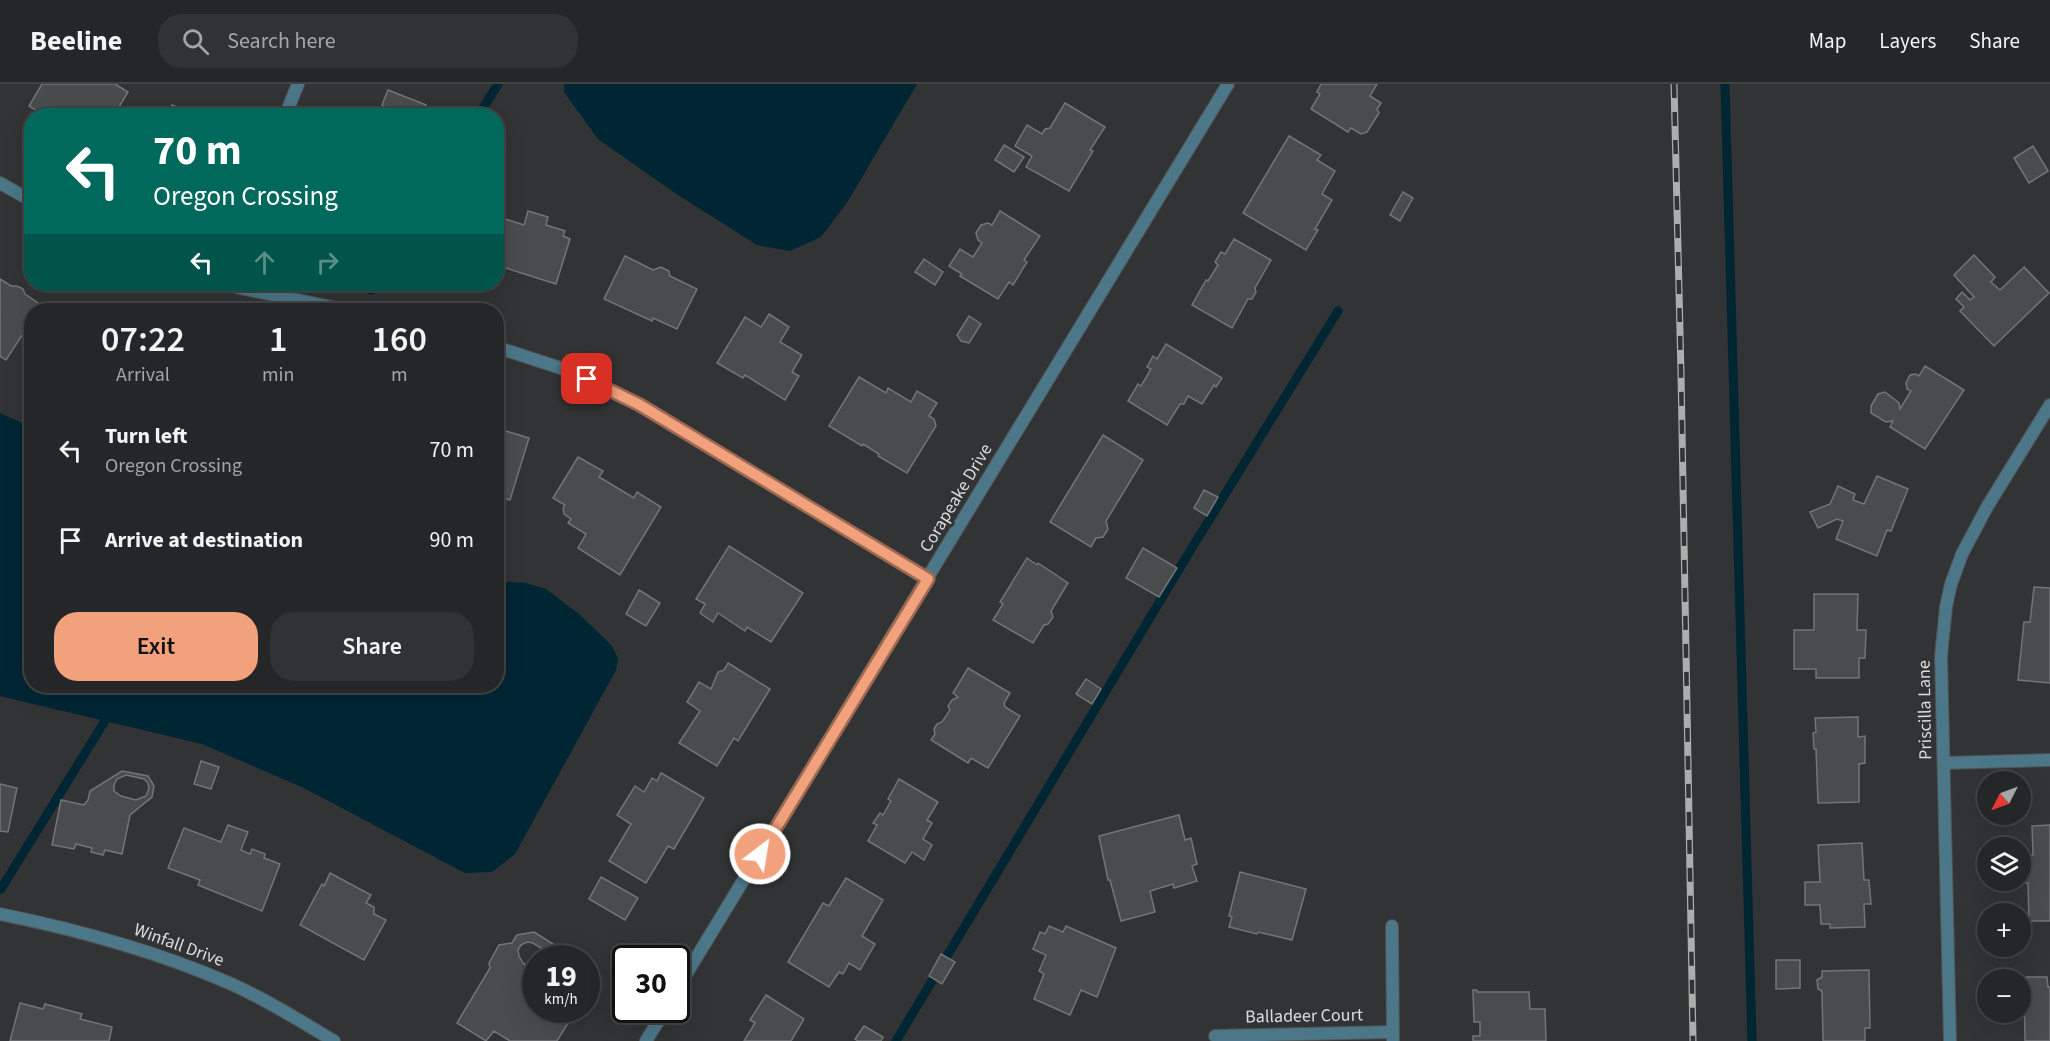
<!DOCTYPE html>
<meta charset="utf-8">
<style>
body{margin:0;font-family:"Source Sans 3",sans-serif;background:#313233;color:#f1f3f6;height:100vh;display:flex;flex-direction:column;font-size:22px;white-space:nowrap}
*{box-sizing:border-box;margin:0}
p{font-size:20px;color:#a3a5a7}
.icon{flex:none;width:33px;height:33px;fill:none;stroke:currentColor;stroke-width:2;stroke-linecap:round;stroke-linejoin:round}
.map{position:relative;flex:1;overflow:hidden}
.side{position:absolute;left:24px;top:219px;width:480px;height:390px;display:flex;flex-direction:column;background:#252627;border-radius:24px;box-shadow:0 6px 24px #0002,0 0 0 2px #424344}
.side>*{flex:none}
.banner{position:absolute;left:24px;top:24px;width:480px;height:183px;border-radius:24px;box-shadow:0 6px 24px #0002,0 0 0 2px #424344;background:#00695c;color:#fff;overflow:hidden}
.needle{width:39px;rotate:228deg}
.buttons{position:absolute;left:1977px;top:687px;display:grid;gap:12px}
.buttons a{display:grid;place-items:center;width:54px;height:54px;border-radius:50%;background:#252627;box-shadow:0 6px 24px #0002,0 0 0 2px #424344;font-size:30px}
.speed{position:absolute;left:522px;top:861px;display:flex;gap:12px;font-size:30px;font-weight:700;text-align:center}
.speed>*{display:grid;place-content:center;width:78px;height:78px;border-radius:50%;background:#252627;box-shadow:0 6px 24px #0002,0 0 0 2px #424344;line-height:1}
.speed small{font-size:15px;font-weight:400}
.speed .limit{border:3px solid #111;border-radius:9px;background:#fff;color:#111}
.pin{position:absolute;display:grid;place-items:center;width:51px;height:51px;color:#fff;margin:-26px;border-radius:12px;box-shadow:0 3px 9px #0006}
.me{position:absolute;width:66px;margin:-33px;rotate:31deg;stroke-linejoin:round;filter:drop-shadow(0 0 4px #0008)}
.turn{display:flex;align-items:center;gap:21px;height:126px;padding:0 30px;font-size:27px}
.turn .icon{width:78px;height:78px;stroke-width:2.5}
.turn b{display:block;font-size:42px;line-height:51px}
.lanes{display:flex;align-items:center;height:57px;padding:0 30px;background:#0003;justify-content:center;gap:30px;direction:ltr}
.lanes .off{opacity:.35}
.eta{display:flex;justify-content:space-evenly;align-items:center;height:102px;text-align:center}
.eta b{font-size:36px;font-weight:600;line-height:42px}
.button{display:flex;gap:12px;margin-top:auto;padding:12px 30px}
.button a{flex:1;height:69px;border-radius:24px;background:#f1a17c;color:#111;font-size:24px;font-weight:600;line-height:69px;text-align:center}
.button a+a{background:#313233;color:#f1f3f6}
ul{padding:0;list-style:none}
li{display:flex;align-items:center;gap:18px;height:90px;padding:0 30px}
li div{flex:1}
li b{display:block;font-size:22px}
li em{font-style:normal}
header{display:flex;align-items:center;gap:36px;box-sizing:border-box;height:84px;padding:0 30px;background:#252627;border-bottom:2px solid #424344}
header strong{font-size:28px}
nav{display:flex;gap:33px;margin-inline-start:auto;font-size:21px}
.search{width:420px;height:54px;background:#313233;display:flex;align-items:center;gap:15px;box-sizing:border-box;padding:0 21px;border-radius:24px;color:#a3a5a7;font-size:22px}
.map>svg:first-child{display:block}
.water{fill:#002633}
.lines{fill:none;stroke-linecap:round;stroke-linejoin:round}
.stream{stroke:#002633;stroke-width:9}
.building{fill:#494c4d;stroke:#727576;stroke-width:1.5;fill-rule:evenodd}
.street-casing{stroke:#505252;stroke-width:14}
.street{stroke:#4b7789;stroke-width:12}
.rail-casing{stroke:#acaeae;stroke-width:7}
.rail{stroke:#313334;stroke-width:4.5;stroke-dasharray:14;stroke-linecap:butt}
.route-casing{stroke:#9d6951;stroke-width:15}
.route{stroke:#f1a17c;stroke-width:10}
.labels{text-anchor:middle;dominant-baseline:central;stroke-width:6;stroke-linejoin:round;paint-order:stroke}
.street-label{font-size:18px;fill:#dbdddd;stroke:#313334}
</style>
<header>
<strong>Beeline</strong>
<div class="search"><svg class="icon" aria-label="search" viewBox="0 0 24 24"><circle cx="10" cy="10" r="6"/><path d="M15 15l6 6"/></svg>Search here</div>
<nav><a>Map</a><a>Layers</a><a>Share</a></nav>
</header>
<div class="map">
<svg width="2050" height="957" viewBox="0 0 2050 957">
<rect width="100%" height="100%" fill="#313334"/>
<g class="water">
<path d="M564,0H917L848,117L821,153L790,167L757,161L675,109L598,55L564,8Z"/>
<path d="M0,329L31,343L32,602H496L497,497L525,499L546,505L580,531L612,562L618,574L616,586L515,770L492,788L465,789L304,704L202,660L0,612Z"/>
</g>
<g class="lines">
<g class="stream">
<path d="M1725,0L1752,957"/>
<path d="M478,32L498,0"/>
<path d="M371,206L375,200"/>
<path d="M1,805L111,627"/>
<path d="M896,957L1190,467L1338,227"/>
</g>
</g>
<g class="building">
<path d="M42,0H115L128,8L116,28L111,25L107,32H55L51,29L50,32H45L29,22Z"/>
<path d="M1321,0H1377L1370,12L1381,19L1377,25L1379,29L1367,48L1361,50L1351,44L1348,48L1311,25L1320,10L1317,8Z"/>
<path d="M388,6L426,21L425,23L442,32H402L397,29L382,21Z"/>
<path d="M1065,19L1105,43L1090,66L1093,67L1069,107L1026,83L1032,72L1015,62L1027,41L1042,50L1045,45L1050,44Z"/>
<path d="M172,21L189,28L188,30L191,32H167Z"/>
<path d="M1289,52L1321,71L1317,76L1335,87L1322,110L1332,116L1315,145L1318,146L1306,166L1243,129Z"/>
<path d="M1004,61L1024,73L1014,88L995,76Z"/>
<path d="M2033,62L2048,87L2029,99L2014,74Z"/>
<path d="M1403,108L1413,114L1400,137L1390,131Z"/>
<path d="M528,127L548,133L546,141L565,147L563,152L570,155L556,200L496,181V132L524,141Z"/>
<path d="M1000,127L1040,152L1024,176L1027,178L1013,201L1009,198L998,215L960,192L962,190L949,182L960,165L973,173L982,159L978,156L976,149L981,141L988,139L992,141Z"/>
<path d="M1234,155L1271,176L1255,204L1256,208L1252,215H1248L1232,244L1192,221L1206,196L1208,197L1218,181L1215,178L1221,168L1225,170Z"/>
<path d="M1974,171L1995,193L1991,198L2000,206L2024,183L2049,209L1994,262L1960,227L1964,223L1956,215L1962,208L1970,216L1974,213L1954,191Z"/>
<path d="M625,172L653,186L661,183L669,187L670,192L697,205L677,245L653,234L652,237L604,215Z"/>
<path d="M924,175L943,188L935,201L915,188Z"/>
<path d="M0,195L11,202H17L23,205L25,210L41,221L38,226H32V236L6,276L0,272Z"/>
<path d="M769,230L789,243L780,258L802,271L792,288L799,292L785,316L745,291L743,294L717,279L745,233L761,243Z"/>
<path d="M969,232L981,240L969,259L961,257L957,251Z"/>
<path d="M1166,260L1222,294L1216,303L1214,301L1202,320L1188,312L1184,320H1180L1167,341L1128,317L1138,300L1141,302L1151,285L1147,283L1153,272L1157,275Z"/>
<path d="M1925,282L1964,306L1925,365L1890,343L1893,337L1886,338L1871,329V322L1878,310L1885,308L1899,319L1900,325L1911,307L1907,305L1906,299L1910,291L1916,290L1919,292Z"/>
<path d="M859,293L886,309L888,304L911,318L917,307L937,319L929,332L934,335L936,342L907,389L878,372L879,370L863,360L862,362L829,342Z"/>
<path d="M496,344L529,354L510,416L496,412Z"/>
<path d="M1103,351L1143,376L1106,437L1108,445L1103,453L1096,454L1091,463L1050,438Z"/>
<path d="M578,373L603,387L599,393L634,414L637,408L661,423L620,491L578,464L586,450L568,439L571,435L564,430L563,424L565,421L553,414Z"/>
<path d="M1877,392L1908,405L1891,447L1887,446L1877,472L1836,455L1843,437L1837,435L1818,444L1810,428L1830,420L1838,402L1855,410L1853,416L1864,420Z"/>
<path d="M1204,406L1218,413L1207,432L1194,424Z"/>
<path d="M729,462L803,509L771,558L747,543L745,547L718,529L713,538L700,529L705,520L696,515Z"/>
<path d="M1143,464L1177,484L1159,513L1126,494Z"/>
<path d="M1027,474L1037,481L1038,479L1068,499L1051,527L1053,533L1048,540L1044,541L1033,559L993,536L1003,520L1000,518Z"/>
<path d="M2034,503L2050,504V599L2018,596L2024,538H2030Z"/>
<path d="M639,506L660,519L646,542L626,530Z"/>
<path d="M1814,510H1858L1857,546H1866L1865,574H1859V594H1816V585H1794V546H1814Z"/>
<path d="M728,579L770,605L738,657L734,654L717,682L679,659L700,627L687,618L699,598L711,605L718,588L724,586Z"/>
<path d="M968,584L1010,609L1004,619L1005,623L1020,632L988,684L971,674L968,679L931,656L935,650L934,645L937,640L942,638L950,626L948,622L952,616L958,613L953,609Z"/>
<path d="M1086,595L1101,605L1092,620L1076,610Z"/>
<path d="M1858,633V653L1865,652V679L1859,680V718L1818,719L1816,665H1814L1813,649L1816,648L1815,634Z"/>
<path d="M201,677L219,683L211,705L194,700Z"/>
<path d="M122,687L148,692L154,702L152,713L130,731L122,770L105,766L103,771L91,768L92,764L76,760L74,765L52,761L61,716L84,721L88,716L90,707ZM126,691L144,695L148,699L149,704L146,712L136,716L121,712L114,707V701L117,695Z"/>
<path d="M661,689L704,714L674,765L668,762L646,799L609,777L631,740L617,731L635,702L644,708L652,694L657,697Z"/>
<path d="M899,695L938,718L927,736L932,739L923,755L932,761L924,776L912,768L905,779L868,757L877,741L873,739L880,729L883,731L891,717L888,715Z"/>
<path d="M0,700L17,704L8,748L0,747Z"/>
<path d="M1179,731L1185,756L1191,754L1197,780L1192,782L1197,797L1174,804L1173,800L1150,807L1155,828L1121,837L1110,796H1108L1099,752Z"/>
<path d="M228,741L248,748L241,766L250,770L252,765L265,770L264,774L280,780L262,827L198,801L200,796L168,784L184,744L221,758Z"/>
<path d="M2050,741V837H2029L2028,799H2021L2020,772L2033,771L2032,742Z"/>
<path d="M1862,759L1864,796H1869L1871,820H1864L1865,843L1830,844V840H1821L1820,821H1805V798H1820L1818,761Z"/>
<path d="M1240,788L1306,805L1292,856L1258,848L1257,850L1229,843L1232,833L1229,832Z"/>
<path d="M330,789L371,811L366,819L374,823V830L386,836L364,876L300,841L322,800L324,802Z"/>
<path d="M601,793L638,814L625,836L589,815Z"/>
<path d="M846,794L883,816L862,852L875,860L860,886L849,879L843,890L839,888L829,903L788,878L823,819L829,822Z"/>
<path d="M1049,842L1063,848L1066,842L1116,864L1097,913L1081,906L1070,931L1034,915L1044,890L1039,887L1046,871L1033,865L1040,848L1045,850Z"/>
<path d="M534,848L564,867L566,874H556L533,859L527,858L521,861L518,866L519,872L523,879L536,886V926H571L575,928L557,957H510L494,947L486,957L457,939L490,884L489,879L499,861L512,859L517,851Z"/>
<path d="M941,870L955,878L942,900L929,892Z"/>
<path d="M1776,876H1800V904L1776,905Z"/>
<path d="M1869,886L1870,944H1865V957H1823L1822,907L1818,905L1817,896L1822,893V887Z"/>
<path d="M2024,893H2047L2048,903H2050V957H2025Z"/>
<path d="M1473,906H1477V908H1529L1530,925H1545L1546,957H1473V952H1480V938H1474Z"/>
<path d="M766,911L804,935L791,957H744L755,939L750,936Z"/>
<path d="M20,919L43,925L45,920L82,930L80,935L112,943L109,957H10Z"/>
<path d="M864,942L883,953L881,957H858L855,955Z"/>
</g>
<g class="lines">
<defs>
<g id="street">
<path d="M285,32L298,0"/>
<path d="M0,99L32,117"/>
<path d="M228,200L240,204L346,226"/>
<path d="M496,263L570,287L640,321L928,495"/>
<path d="M1944,679L2050,676"/>
<path d="M0,830C79,846 156,867 229,899C266,915 300,937 334,957"/>
<path d="M1392,842L1393,957"/>
<path d="M676,907L1228,0"/>
<path d="M1215,952L1393,948"/>
<path d="M646,957L665,926"/>
<path d="M1950,957L1941,572L1946,523L1951,500L1962,470L1987,423L2050,321"/>
</g>
</defs>
<use href="#street" class="street-casing"/>
<use href="#street" class="street"/>
<defs>
<path id="rail" d="M1674,0L1681,289L1693,957"/>
</defs>
<use href="#rail" class="rail-casing"/>
<use href="#rail" class="rail"/>
</g>
<g class="lines">
<defs>
<path id="route" d="M587,295L640,321L928,495L760,770"/>
</defs>
<use href="#route" class="route-casing"/>
<use href="#route" class="route"/>
</g>
<g class="labels">
<g class="street-label">
<text transform="translate(956 414) rotate(-59)">Corapeake Drive</text>
<text transform="translate(1925 626) rotate(-91)">Priscilla Lane</text>
<text transform="translate(179 861) rotate(20)">Winfall Drive</text>
<text transform="translate(1304 932) rotate(-1)">Balladeer Court</text>
</g>
</g>
</svg>
<div class="buttons">
<a><svg class="needle" viewBox="-14 -14 28 28"><path d="M0-13l5 13h-10z" fill="#e53935"/><path d="M0 13l5-13h-10z" fill="#a3a5a7"/></svg></a>
<a><svg class="icon" aria-label="layers" viewBox="0 0 24 24"><path d="M12 4l9 5-9 5-9-5zM3 14l9 5 9-5"/></svg></a>
<a>+</a>
<a>−</a>
</div>
<div class="speed"><div>19<small>km/h</small></div><div class="limit">30</div></div>
<div class="pin" style="left:587px;top:295px;background:#d93025"><svg class="icon" aria-label="arrive" viewBox="0 0 24 24"><path d="M6 21V4h12l-3 4 3 4H6"/></svg></div>
<svg class="me" style="left:760px;top:770px" viewBox="-20 -20 40 40"><circle r="17" fill="#f1a17c" stroke="#fff" stroke-width="3"/><path d="M0-11L8 9 0 5-8 9z" fill="#fff"/></svg>
<div class="banner">
<div class="turn"><svg class="icon" aria-label="left" viewBox="0 0 24 24"><path d="M17 20v-9H6M10 6l-5 5 5 5"/></svg><div><b>70 m</b>Oregon Crossing</div></div>
<div class="lanes"><svg class="icon" aria-label="left" viewBox="0 0 24 24"><path d="M17 20v-9H6M10 6l-5 5 5 5"/></svg><svg class="icon off" aria-label="ahead" viewBox="0 0 24 24"><path d="M12 20V5M6 11l6-6 6 6"/></svg><svg class="icon off" aria-label="right" viewBox="0 0 24 24"><path d="M7 20v-9h11M14 6l5 5-5 5"/></svg></div>
</div>
<section class="side">
<div class="eta">
<div><b>07:22</b><p>Arrival</p></div>
<div><b>1</b><p>min</p></div>
<div><b>160</b><p>m</p></div>
</div>
<ul>
<li><svg class="icon" aria-label="left" viewBox="0 0 24 24"><path d="M17 20v-9H6M10 6l-5 5 5 5"/></svg><div><b>Turn left</b><p>Oregon Crossing</p></div><em>70 m</em></li>
<li><svg class="icon" aria-label="arrive" viewBox="0 0 24 24"><path d="M6 21V4h12l-3 4 3 4H6"/></svg><div><b>Arrive at destination</b></div><em>90 m</em></li>
</ul>
<div class="button"><a>Exit</a><a>Share</a></div>
</section>
</div>
